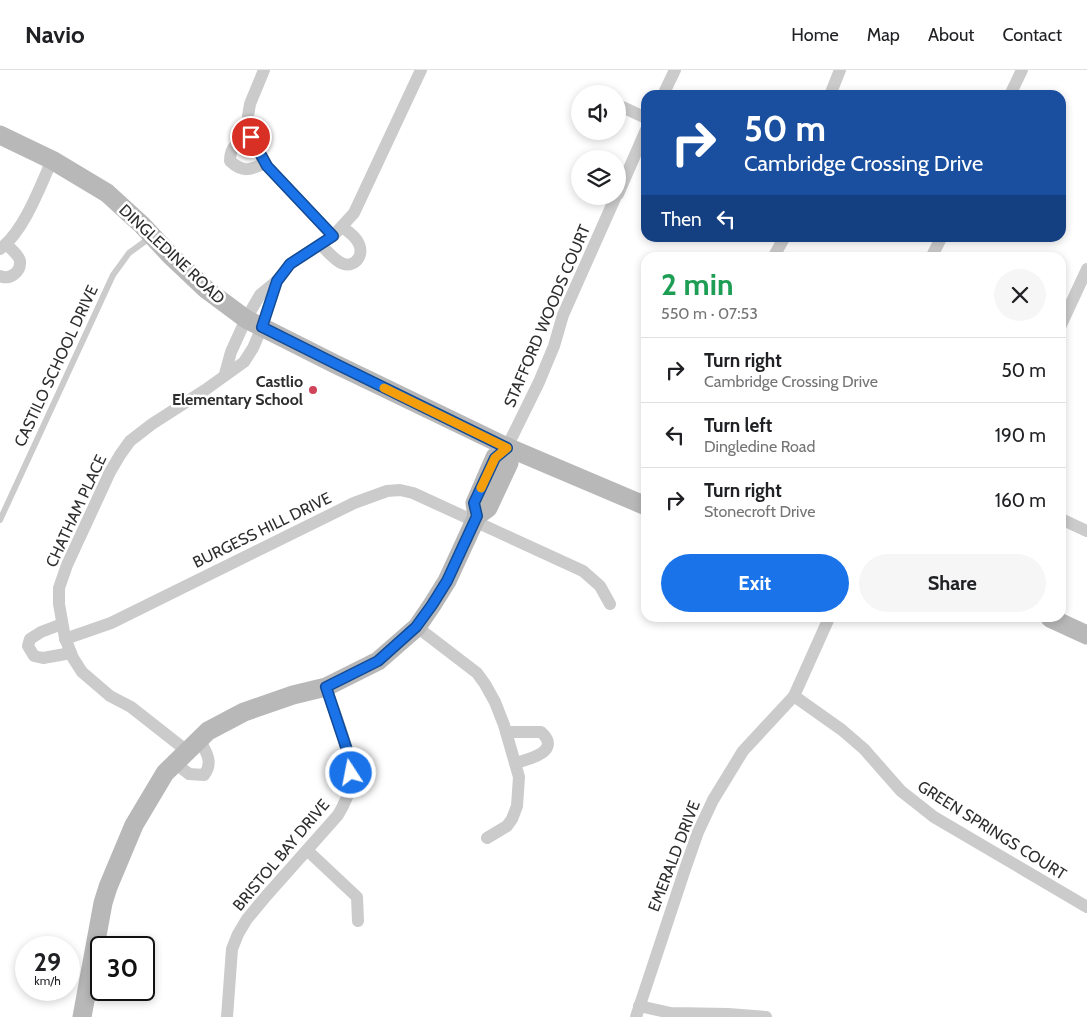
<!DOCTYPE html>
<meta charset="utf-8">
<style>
body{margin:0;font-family:Cabin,sans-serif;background:#f6f6f6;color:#202124;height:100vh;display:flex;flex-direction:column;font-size:19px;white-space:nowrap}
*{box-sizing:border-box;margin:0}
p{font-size:16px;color:#757577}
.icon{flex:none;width:28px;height:28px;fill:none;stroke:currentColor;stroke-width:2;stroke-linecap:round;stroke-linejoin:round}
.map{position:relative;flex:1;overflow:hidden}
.details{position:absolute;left:641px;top:182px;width:425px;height:370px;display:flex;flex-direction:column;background:#fff;border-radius:15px;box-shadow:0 2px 8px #0003}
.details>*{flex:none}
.hud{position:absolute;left:641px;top:20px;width:425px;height:152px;border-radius:15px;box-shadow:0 2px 8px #0003;background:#1a4fa0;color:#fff;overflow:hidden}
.buttons{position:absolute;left:571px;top:15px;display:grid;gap:10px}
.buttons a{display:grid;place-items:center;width:55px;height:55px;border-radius:50%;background:#fff;box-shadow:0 2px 8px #0003;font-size:25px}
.speed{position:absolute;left:15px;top:866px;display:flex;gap:10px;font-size:25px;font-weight:700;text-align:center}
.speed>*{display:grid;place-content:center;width:65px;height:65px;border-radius:50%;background:#fff;box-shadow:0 2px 8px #0003;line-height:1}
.speed small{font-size:12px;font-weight:400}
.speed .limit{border:2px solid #111;border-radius:8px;background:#fff;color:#111}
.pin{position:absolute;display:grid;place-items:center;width:42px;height:42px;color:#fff;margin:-21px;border:2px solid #fff;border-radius:50%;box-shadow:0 1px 5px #0007}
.me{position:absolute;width:55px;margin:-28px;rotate:349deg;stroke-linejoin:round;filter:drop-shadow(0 0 4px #0008)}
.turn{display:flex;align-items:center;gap:18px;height:105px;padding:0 20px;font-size:22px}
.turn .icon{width:65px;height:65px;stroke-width:2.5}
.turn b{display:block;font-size:35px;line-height:42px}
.then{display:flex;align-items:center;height:48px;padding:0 20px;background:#0003;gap:10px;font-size:19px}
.round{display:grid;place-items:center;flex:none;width:52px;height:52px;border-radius:26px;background:#f6f6f6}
.overview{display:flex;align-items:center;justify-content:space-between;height:85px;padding:0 20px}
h1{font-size:30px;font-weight:700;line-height:38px;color:#1e9e55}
.primary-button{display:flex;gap:10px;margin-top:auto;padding:10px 20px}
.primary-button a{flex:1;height:58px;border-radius:30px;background:#1a73e8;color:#fff;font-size:20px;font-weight:700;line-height:58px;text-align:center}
.primary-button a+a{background:#f6f6f6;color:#202124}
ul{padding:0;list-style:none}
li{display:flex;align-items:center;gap:15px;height:65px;padding:0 20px;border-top:1px solid #e0e0e0}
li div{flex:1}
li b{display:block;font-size:19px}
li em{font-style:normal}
header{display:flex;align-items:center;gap:30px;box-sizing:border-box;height:70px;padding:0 25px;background:#fff;border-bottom:1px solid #e0e0e0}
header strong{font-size:24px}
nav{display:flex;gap:28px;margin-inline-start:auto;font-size:18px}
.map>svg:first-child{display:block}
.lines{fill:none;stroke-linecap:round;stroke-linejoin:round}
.lane{stroke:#cbcbcb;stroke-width:6}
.street{stroke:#cbcbcb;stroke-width:12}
.secondary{stroke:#b8b8b8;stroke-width:19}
.route-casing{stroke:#114b97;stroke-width:12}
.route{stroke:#1a73e8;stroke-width:9}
.slow{stroke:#f59e0b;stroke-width:9}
.poi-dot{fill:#d14459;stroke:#fff;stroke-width:2}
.labels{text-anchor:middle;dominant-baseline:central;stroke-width:5;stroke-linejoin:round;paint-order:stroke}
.street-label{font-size:16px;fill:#2e2e2e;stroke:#fff}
.poi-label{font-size:16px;font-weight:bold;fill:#2e2e2e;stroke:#fff;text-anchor:end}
</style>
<header>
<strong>Navio</strong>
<nav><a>Home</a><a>Map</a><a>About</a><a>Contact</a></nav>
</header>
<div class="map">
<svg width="1087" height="947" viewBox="0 0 1087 947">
<rect width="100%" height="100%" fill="#fff"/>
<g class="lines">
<path class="lane" d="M0,450L113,205L129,183L151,167"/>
<g class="street">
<path d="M264,0L250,34L248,46L251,67L267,96L333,166"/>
<path d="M590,23L593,24"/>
<path d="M663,25L675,0"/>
<path d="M830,25L840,0"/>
<path d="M1010,25L1022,0"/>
<path d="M618,35L646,48"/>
<path d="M251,67C238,71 230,76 230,91C243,103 250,100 265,93"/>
<path d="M618,124L646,60"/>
<path d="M321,175C326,180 332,187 338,191C351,201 365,188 359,174C356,167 348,161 342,157"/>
<path d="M0,179C24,161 40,117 52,90"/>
<path d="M773,188L784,168"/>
<path d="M931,188L941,168"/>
<path d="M0,206C9,210 21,203 20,191C19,185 11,179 6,174"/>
<path d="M1061,255L1087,199"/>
<path d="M225,304L231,282L246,249L260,225L277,211L290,194L333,166L354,143L421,0"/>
<path d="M507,377L539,312L554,276L563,245L616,126"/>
<path d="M1061,449L1087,461"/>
<path d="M62,554L41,562L30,569L28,576L34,586L43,588L71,583"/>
<path d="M417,557L477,603L485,614L495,632L504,655L519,707L517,736L512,749L507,756L487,768"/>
<path d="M65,569L111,553L354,433L387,421L400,420L413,423L583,501L600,516L610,534"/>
<path d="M794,626L842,660L864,679L901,721L934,747L1087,837"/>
<path d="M506,662H541C562,681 530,689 515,693"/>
<path d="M187,681L131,637L110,626L82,602L73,588L65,568L59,534V518L67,495L110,402L120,385L130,371L152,354L205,320L244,292L253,278L262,257L277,211"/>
<path d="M175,693L189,704L204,705C214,692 206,682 199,669"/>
<path d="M308,781L357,827L358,851"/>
<path d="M639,936L671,943L728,944L766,947"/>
<path d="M227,947L232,879L238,864L247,849L267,825L338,745C344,735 349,725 351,713C354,689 334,642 326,617"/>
<path d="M636,947L684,802L698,762L713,730L743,681L794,626L829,548"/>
</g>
<g class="secondary">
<path d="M0,65L52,90L107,123L142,155L170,185L207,220L246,249L335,294L507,377L646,436"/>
<path d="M477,446L475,433L495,387L507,377"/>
<path d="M1050,548L1087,565"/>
<path d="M82,947L103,833L108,817L134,755L165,703L208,661L244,642L293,625L326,617L378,591L417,557L432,535L447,511L477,446L488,438L509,393L507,377"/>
</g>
</g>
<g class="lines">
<defs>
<path id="route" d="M251,67L267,96L333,166L290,194L284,202L277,211L262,257L336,294L507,378L495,388L474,433L477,446L447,511L432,535L416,557L378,591L326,617L351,692V703"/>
</defs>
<use href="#route" class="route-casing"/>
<use href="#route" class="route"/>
<path class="slow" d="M384,318L507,378L495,388L481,418"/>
</g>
<circle class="poi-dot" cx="313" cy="320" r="5"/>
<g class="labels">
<g class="street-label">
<text transform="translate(172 184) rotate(43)">DINGLEDINE ROAD</text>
<text transform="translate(547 246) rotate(-67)">STAFFORD WOODS COURT</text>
<text transform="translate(56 296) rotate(-65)">CASTILO SCHOOL DRIVE</text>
<text transform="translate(76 441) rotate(-65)">CHATHAM PLACE</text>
<text transform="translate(262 460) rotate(-26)">BURGESS HILL DRIVE</text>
<text transform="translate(992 760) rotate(32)">GREEN SPRINGS COURT</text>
<text transform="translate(281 785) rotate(-50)">BRISTOL BAY DRIVE</text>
<text transform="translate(674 786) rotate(-69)">EMERALD DRIVE</text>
</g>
<g class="poi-label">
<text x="303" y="311">Castlio<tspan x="303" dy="18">Elementary School</tspan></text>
</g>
</g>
</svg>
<div class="buttons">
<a><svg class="icon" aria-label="sound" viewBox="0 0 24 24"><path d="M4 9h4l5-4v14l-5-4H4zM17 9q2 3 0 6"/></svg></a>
<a><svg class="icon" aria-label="layers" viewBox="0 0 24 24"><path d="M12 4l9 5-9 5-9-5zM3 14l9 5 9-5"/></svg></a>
</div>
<div class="speed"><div>29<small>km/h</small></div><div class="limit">30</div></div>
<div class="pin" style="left:251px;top:67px;background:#d93025"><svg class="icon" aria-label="arrive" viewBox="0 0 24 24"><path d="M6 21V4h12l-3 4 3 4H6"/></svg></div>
<svg class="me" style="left:351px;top:703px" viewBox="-20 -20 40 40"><circle r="17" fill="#1a73e8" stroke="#fff" stroke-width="3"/><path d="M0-11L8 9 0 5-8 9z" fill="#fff"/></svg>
<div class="hud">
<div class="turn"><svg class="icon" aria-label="right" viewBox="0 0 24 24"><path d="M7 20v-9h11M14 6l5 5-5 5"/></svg><div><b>50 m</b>Cambridge Crossing Drive</div></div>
<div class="then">Then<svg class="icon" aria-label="left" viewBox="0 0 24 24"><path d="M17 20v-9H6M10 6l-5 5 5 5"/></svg></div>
</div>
<section class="details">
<div class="overview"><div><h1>2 min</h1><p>550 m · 07:53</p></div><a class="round"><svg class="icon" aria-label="close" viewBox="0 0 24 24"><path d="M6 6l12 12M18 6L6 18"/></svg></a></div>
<ul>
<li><svg class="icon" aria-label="right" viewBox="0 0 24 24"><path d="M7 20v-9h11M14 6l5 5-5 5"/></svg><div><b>Turn right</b><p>Cambridge Crossing Drive</p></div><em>50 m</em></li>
<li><svg class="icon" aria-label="left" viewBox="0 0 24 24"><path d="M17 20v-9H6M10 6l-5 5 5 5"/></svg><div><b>Turn left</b><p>Dingledine Road</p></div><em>190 m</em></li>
<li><svg class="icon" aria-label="right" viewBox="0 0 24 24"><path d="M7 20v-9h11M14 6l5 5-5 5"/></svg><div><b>Turn right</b><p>Stonecroft Drive</p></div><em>160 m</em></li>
</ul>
<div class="primary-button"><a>Exit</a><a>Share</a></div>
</section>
</div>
